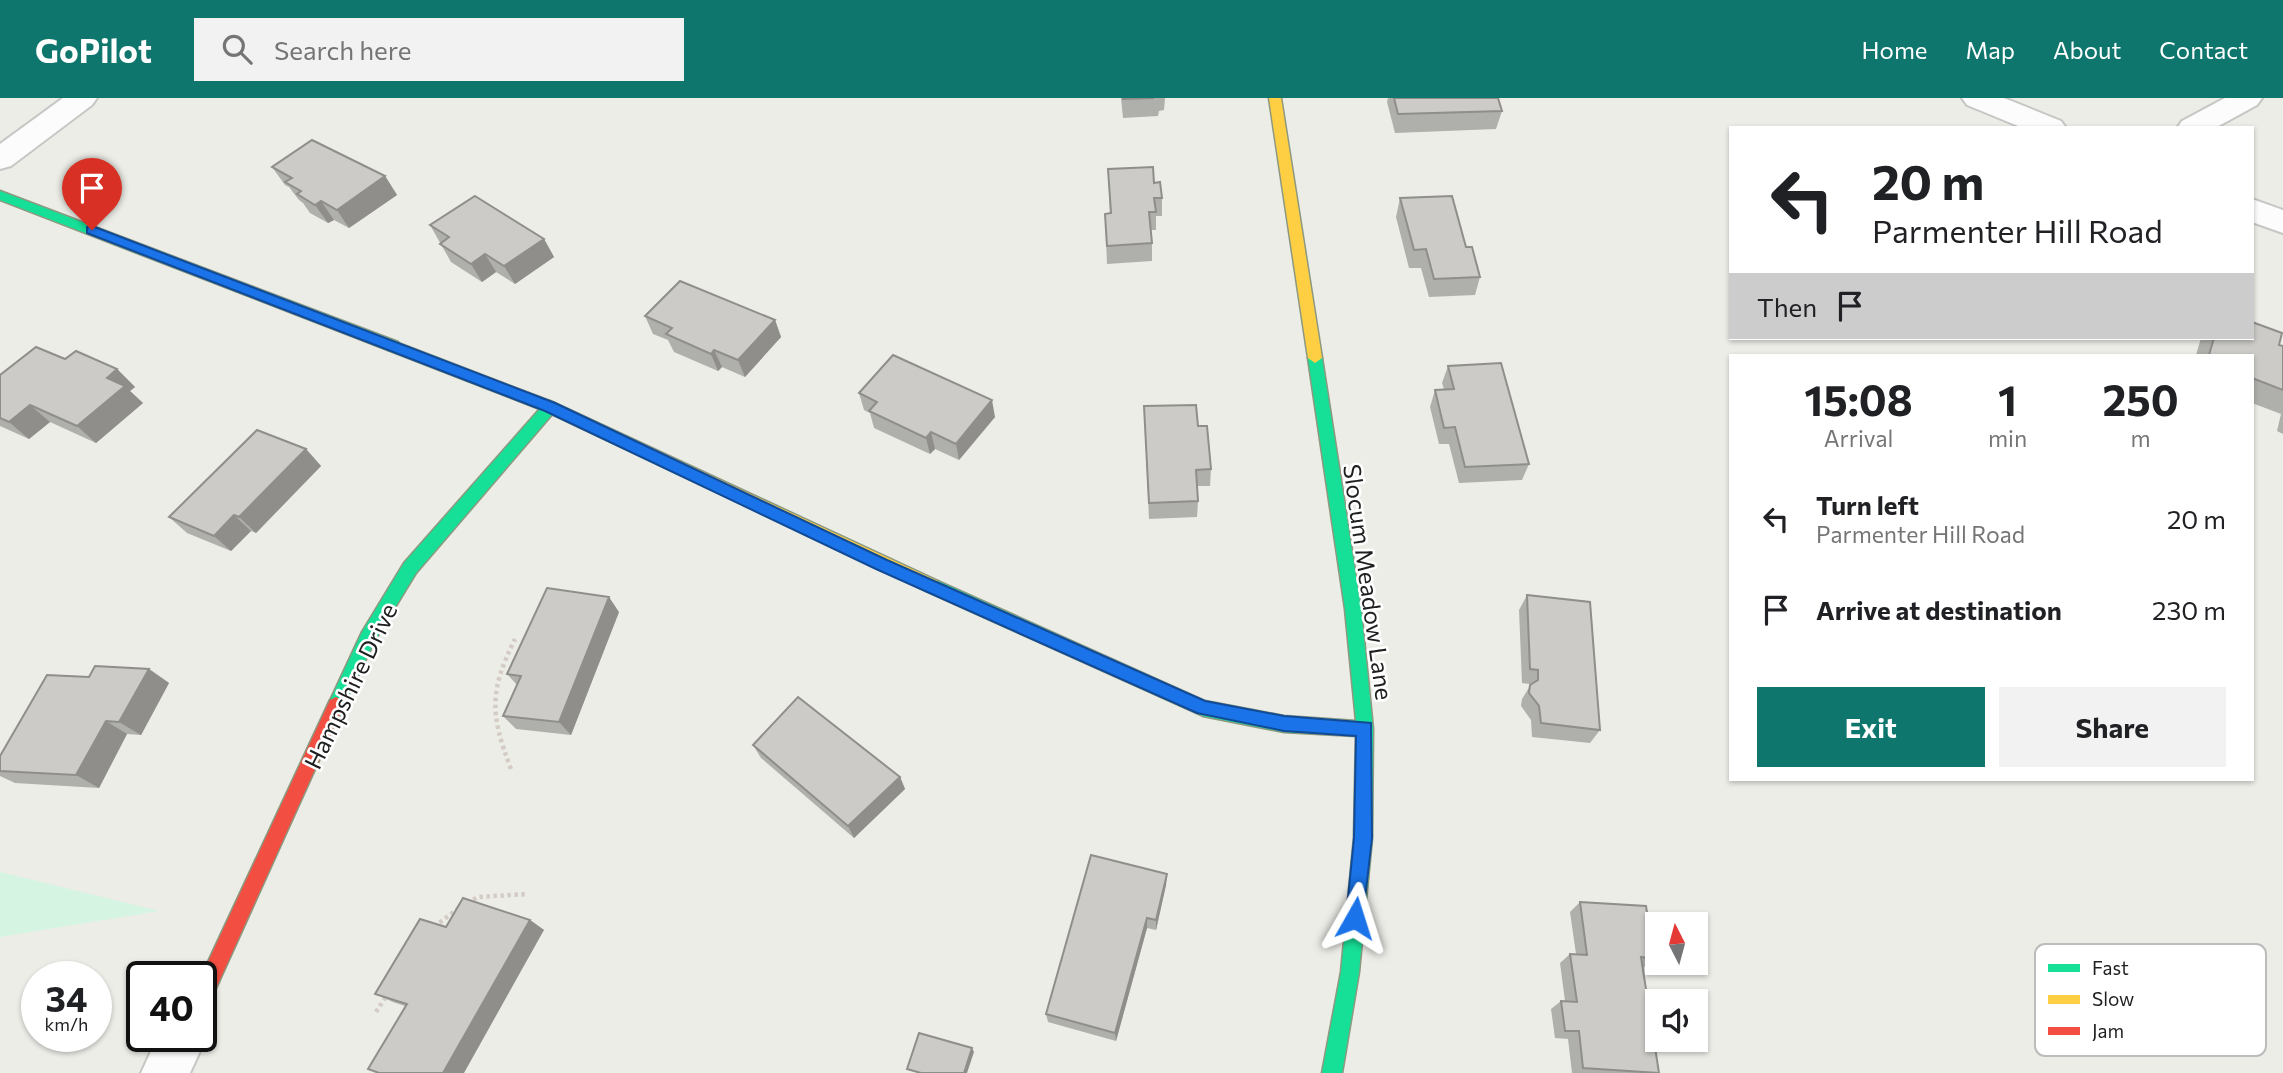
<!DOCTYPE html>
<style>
body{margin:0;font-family:Commissioner,sans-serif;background:#f2f2f2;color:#202124;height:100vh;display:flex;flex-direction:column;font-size:26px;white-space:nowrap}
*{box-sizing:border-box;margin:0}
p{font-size:23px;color:#757577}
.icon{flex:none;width:38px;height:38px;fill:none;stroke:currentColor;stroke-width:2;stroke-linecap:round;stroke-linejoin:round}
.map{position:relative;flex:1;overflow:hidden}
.panel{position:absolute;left:1729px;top:256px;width:525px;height:427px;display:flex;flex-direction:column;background:#fff;border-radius:0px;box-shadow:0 2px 5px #0004}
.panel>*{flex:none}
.hud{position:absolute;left:1729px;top:28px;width:525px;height:214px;border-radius:0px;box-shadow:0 2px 5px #0004;background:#fff;color:#202124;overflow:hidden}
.needle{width:46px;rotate:354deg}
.controls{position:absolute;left:1645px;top:814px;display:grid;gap:14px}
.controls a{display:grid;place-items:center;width:63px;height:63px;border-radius:0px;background:#fff;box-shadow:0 2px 5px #0004;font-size:35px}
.speed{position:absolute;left:21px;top:863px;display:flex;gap:14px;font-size:35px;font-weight:700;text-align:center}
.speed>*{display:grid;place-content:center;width:91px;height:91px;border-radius:50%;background:#fff;box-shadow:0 2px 5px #0004;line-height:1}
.speed small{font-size:18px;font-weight:400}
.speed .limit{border:4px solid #111;border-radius:10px;background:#fff;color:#111}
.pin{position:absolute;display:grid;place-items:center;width:60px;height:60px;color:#fff;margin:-72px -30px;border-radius:50% 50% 50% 0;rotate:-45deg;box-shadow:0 0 7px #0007}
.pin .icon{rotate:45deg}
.me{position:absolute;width:77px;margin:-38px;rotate:6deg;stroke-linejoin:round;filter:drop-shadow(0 0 5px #0008)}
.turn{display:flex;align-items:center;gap:24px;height:147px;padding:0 28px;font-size:32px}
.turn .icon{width:91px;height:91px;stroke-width:2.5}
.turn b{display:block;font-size:49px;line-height:60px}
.then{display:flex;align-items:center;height:66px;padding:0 28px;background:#0003;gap:14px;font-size:26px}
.eta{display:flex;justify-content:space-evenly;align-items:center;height:119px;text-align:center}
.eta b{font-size:42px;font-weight:700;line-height:49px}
.action{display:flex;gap:14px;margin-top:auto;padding:14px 28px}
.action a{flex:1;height:80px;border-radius:0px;background:#0f766e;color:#fff;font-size:28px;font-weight:700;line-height:80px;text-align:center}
.action a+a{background:#f2f2f2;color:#202124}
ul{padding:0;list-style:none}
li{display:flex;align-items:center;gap:21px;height:91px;padding:0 28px}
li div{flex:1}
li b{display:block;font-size:26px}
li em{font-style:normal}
header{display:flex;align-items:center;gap:42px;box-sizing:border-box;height:98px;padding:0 35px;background:#0f766e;color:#fff}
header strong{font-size:33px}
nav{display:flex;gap:38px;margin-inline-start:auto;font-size:24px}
.search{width:490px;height:63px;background:#f2f2f2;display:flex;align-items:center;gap:18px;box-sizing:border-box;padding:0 24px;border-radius:0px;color:#757577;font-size:26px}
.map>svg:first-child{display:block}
.park{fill:#d5f5e2}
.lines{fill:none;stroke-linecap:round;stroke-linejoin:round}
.street-casing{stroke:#c6c6c4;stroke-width:4}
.fast-casing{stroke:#8c997f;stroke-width:3}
.slow-casing{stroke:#8c997f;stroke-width:3}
.jam-casing{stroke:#8c997f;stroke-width:3}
.path{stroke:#d4ccc4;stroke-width:4.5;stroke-dasharray:3.5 3.5;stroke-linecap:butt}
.street{fill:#fcfcfc;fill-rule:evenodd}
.fast{fill:#16e098;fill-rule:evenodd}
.slow{fill:#ffcf43;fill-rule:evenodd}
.jam{fill:#f24e42;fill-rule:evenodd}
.wall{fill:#afafab}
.shaded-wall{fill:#8f8e8b}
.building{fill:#cccbc7;stroke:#8f8e8b;stroke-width:2}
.route{fill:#1a73e8;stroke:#114b97;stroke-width:2}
.labels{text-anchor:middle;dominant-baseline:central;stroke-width:5;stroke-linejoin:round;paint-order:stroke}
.street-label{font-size:24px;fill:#1f1f1f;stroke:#fff}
.key{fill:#fff;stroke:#bcbcbc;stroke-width:2}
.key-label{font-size:19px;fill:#1f1f1f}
</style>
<header>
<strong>GoPilot</strong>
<div class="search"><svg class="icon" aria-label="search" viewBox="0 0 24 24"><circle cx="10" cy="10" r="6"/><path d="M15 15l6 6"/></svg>Search here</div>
<nav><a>Home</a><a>Map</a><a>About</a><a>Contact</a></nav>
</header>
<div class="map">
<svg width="2283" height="975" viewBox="0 0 2283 975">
<rect width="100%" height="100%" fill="#edede8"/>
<path class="park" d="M0,774L159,813L0,839Z"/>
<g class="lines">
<defs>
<g id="street">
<path d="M63,0H97L92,7L11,68L0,71V46Z"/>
<path d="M1962,0H2004L2061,23L2066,30H2023L1967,7Z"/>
<path d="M2225,0H2262L2257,7L2215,30H2177L2182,23Z"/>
<path d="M2252,101L2283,112V135L2252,124Z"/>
<path d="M201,925L207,938L190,975H141L158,938H201Z"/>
</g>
<g id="fast">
<path d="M0,93L398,244L400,248L398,252H388L0,102Z"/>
<path d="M1315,255L1322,260L1361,511L1373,631L1372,740L1359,874L1342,975H1322L1341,874L1354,740L1356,638L1284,634L1203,618L926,493L924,488L926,483H938L1205,603L1284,618L1356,623L1345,511L1308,260Z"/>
<path d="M550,303L557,309L555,313L416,475L374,544L342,612L336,615L330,612L328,607L362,534L404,465L545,305Z"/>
</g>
<g id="slow">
<path d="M1269,0H1281L1322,260L1315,265L1308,260Z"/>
<path d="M393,243L555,305L938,483L940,488L938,493H926L545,313L388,252L386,248L388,244Z"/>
</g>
<path id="jam" d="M336,599L342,602L344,607L208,908L201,910V879L330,602Z"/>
</defs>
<use href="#street" class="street-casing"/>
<use href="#fast" class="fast-casing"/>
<use href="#slow" class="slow-casing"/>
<use href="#jam" class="jam-casing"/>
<g class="path">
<path d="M511,671C490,616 489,594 515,541"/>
<path d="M467,805L478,799L528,796"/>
<path d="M434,829L460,809"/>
<path d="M376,914L387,897"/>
</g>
<use href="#street" class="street"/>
<use href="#fast" class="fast"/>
<use href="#slow" class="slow"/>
<use href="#jam" class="jam"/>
</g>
<g class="wall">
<path d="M1121,0H1165L1164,12L1159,13L1158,18L1123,20Z"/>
<path d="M1388,0H1498L1502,13L1496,31L1395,35L1387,4Z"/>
<path d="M272,69L385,78L397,97L349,130L334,122L328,125L310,115L303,105L299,102L289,89L285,87Z"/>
<path d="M1108,71L1154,85L1162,100V118H1156V132H1151L1152,145V163L1107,166L1105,116L1110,115Z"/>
<path d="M1400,100L1466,149L1480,179L1475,197L1429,199L1421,170H1409L1396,119Z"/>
<path d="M430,127L544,141L554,159L515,186L496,174L482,184L451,164Z"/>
<path d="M645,218L775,222L781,239L745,279L722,269L718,273L674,254L668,242L653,236Z"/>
<path d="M2201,240H2252L2283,248V336L2277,333L2281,316L2252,305V257H2196Z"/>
<path d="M65,261L117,271L135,289L130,293L143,305L96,345L50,324L29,341L0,328V277Z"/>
<path d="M1448,268L1529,366L1522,382L1459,385L1449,346H1439L1430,309L1435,292L1444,291L1442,285Z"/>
<path d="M859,295L995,319L959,362L935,351L930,356L874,330L870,315L864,312Z"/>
<path d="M1144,308L1198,328L1211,371L1210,388H1197L1198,403L1197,419L1149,421Z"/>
<path d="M306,351L321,368L256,435L251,433L231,453L187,435L169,419Z"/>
<path d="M1527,497L1600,632L1590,645L1532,639L1531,622L1521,608L1522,601L1530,588V586L1522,585L1519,512Z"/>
<path d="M619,514L571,637L516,631L503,618L517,587L507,576Z"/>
<path d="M149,571L169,585L141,637L127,636L99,690L15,685L0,678V658L89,579Z"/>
<path d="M753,647L900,679L905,691L854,740L761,660Z"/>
<path d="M1167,776L1166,787L1156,832L1147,830L1116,943L1048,924L1046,916Z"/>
<path d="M1580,804L1654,861L1643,870L1659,975H1572L1568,941L1555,940L1551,911L1561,903H1565L1560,865L1570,856H1576L1570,814Z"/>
<path d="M530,822L544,832L405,908L393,904L375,896L446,829Z"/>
</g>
<g class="shaded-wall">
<path d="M385,78L397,97L349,130L337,112Z"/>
<path d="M321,103L334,122L328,125L315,107Z"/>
<path d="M544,141L554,159L515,186L504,168Z"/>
<path d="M485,156L496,174L482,184L471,166Z"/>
<path d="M775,222L781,239L745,279L738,262Z"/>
<path d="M714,252L722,269L718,273L711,256Z"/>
<path d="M117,271L135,289L130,293L143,305L96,345L77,328L107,280Z"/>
<path d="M992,302L995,319L959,362L956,346Z"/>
<path d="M30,307L50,324L29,341L9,324Z"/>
<path d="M931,334L935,351L930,356L926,340Z"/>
<path d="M306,351L321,368L256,435L239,419Z"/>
<path d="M234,417L251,433L231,453L214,438Z"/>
<path d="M609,499L619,514L571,637L559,624Z"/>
<path d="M149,571L169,585L141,637L119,624Z"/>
<path d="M106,623L127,636L99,690L76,677Z"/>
<path d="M900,679L905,691L854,740L848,728Z"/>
<path d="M1167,776L1166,787L1156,832V822Z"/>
<path d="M1147,820V830L1116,943L1115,935Z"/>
<path d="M530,822L544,832L464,975H443Z"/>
<path d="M972,950L974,954L967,975H964Z"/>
</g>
<g class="building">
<path d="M1123,0H1154L1123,1Z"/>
<path d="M1394,0H1498L1502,13L1398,16Z"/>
<path d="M312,42L385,78L337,112L321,103L315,107L297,96L301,93L285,84L292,80L272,69Z"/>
<path d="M1153,69L1154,85L1160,84L1162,100H1154L1156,114H1149L1152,145L1107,148L1105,116L1111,115L1108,71Z"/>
<path d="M475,98L544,141L504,168L485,156L471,166L440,146L449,139L430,127Z"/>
<path d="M1452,98L1466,149H1472L1480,179L1434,181L1426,151L1414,152L1400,100Z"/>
<path d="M680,183L775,222L738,262L714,252L711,256L666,236L672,230L645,218Z"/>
<path d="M2252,224L2282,235L2279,247L2283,248V292L2252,280V257H2209L2214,240H2252Z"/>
<path d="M36,249L65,261L76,253L117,271L107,280L125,288L77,328L30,307L9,324L0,320V277Z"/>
<path d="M893,257L992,302L956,346L931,334L926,340L869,313L877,304L859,295Z"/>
<path d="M1501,265L1529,366L1465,369L1455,329L1444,330L1435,292L1454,291L1448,268Z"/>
<path d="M1196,307L1198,328H1207L1211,371L1196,372L1198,403L1149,405L1144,308Z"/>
<path d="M257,332L306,351L239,419L234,417L214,438L169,419Z"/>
<path d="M547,490L609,499L559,624L503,618L521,578L507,576Z"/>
<path d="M1527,497L1590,504L1600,632L1541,625L1539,608L1529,595L1530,587L1538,582V572L1530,571Z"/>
<path d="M95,568L149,571L119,624L106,623L76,677L0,673V658L47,577L89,579Z"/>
<path d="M798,599L900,679L848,728L753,647Z"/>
<path d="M1091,757L1167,776L1156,822L1147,820L1115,935L1046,916Z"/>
<path d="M463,800L530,822L443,975H379L368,971L407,906L375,896L420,821L446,829Z"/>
<path d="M1580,804L1646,808L1654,861L1641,859L1659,975L1583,970L1579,933H1565L1561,903L1577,904L1570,856L1587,857Z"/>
<path d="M919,935L972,950L964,975H921L907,971Z"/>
</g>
<path class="route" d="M92,128L555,305L887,462L1205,603L1284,618L1371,625L1372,740L1362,827L1355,829L1349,827L1346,820L1354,740L1356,638L1284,633L1197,615L876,471L545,313L87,135V129Z"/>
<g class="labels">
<g class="street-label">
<text transform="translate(1369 484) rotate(82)">Slocum Meadow Lane</text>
<text transform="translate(350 588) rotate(-64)">Hampshire Drive</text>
</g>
</g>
<rect x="2035" y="846" width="231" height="112" rx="10" class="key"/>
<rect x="2048" y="866" width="32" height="8" fill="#16e098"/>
<rect x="2048" y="897" width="32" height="9" fill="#ffcf43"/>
<rect x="2048" y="929" width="32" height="8" fill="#f24e42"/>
<g class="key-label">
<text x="2092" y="877">Fast</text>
<text x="2092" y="908">Slow</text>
<text x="2092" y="940">Jam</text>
</g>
</svg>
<div class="controls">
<a><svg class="needle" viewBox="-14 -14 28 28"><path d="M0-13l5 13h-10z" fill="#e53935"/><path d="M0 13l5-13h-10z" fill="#757577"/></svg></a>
<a><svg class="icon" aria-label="sound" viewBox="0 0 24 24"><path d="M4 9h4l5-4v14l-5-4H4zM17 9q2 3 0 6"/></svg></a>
</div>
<div class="speed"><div>34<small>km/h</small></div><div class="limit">40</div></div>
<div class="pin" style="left:92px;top:132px;background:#d93025"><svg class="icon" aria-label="arrive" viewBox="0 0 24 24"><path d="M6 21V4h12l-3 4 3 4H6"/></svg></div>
<svg class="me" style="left:1355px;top:820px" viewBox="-20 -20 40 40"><path d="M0-17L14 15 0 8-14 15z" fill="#1a73e8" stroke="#fff" stroke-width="4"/></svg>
<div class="hud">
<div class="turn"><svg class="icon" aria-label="left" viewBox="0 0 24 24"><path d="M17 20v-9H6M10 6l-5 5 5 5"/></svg><div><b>20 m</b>Parmenter Hill Road</div></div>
<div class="then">Then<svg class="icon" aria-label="arrive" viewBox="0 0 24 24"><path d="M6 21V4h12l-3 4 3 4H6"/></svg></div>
</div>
<section class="panel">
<div class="eta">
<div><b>15:08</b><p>Arrival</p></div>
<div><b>1</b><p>min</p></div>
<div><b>250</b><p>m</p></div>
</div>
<ul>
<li><svg class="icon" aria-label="left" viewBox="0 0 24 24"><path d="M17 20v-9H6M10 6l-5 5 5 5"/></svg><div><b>Turn left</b><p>Parmenter Hill Road</p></div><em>20 m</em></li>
<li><svg class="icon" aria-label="arrive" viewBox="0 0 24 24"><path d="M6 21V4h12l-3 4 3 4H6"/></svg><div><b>Arrive at destination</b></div><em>230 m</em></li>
</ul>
<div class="action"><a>Exit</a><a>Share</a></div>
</section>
</div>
